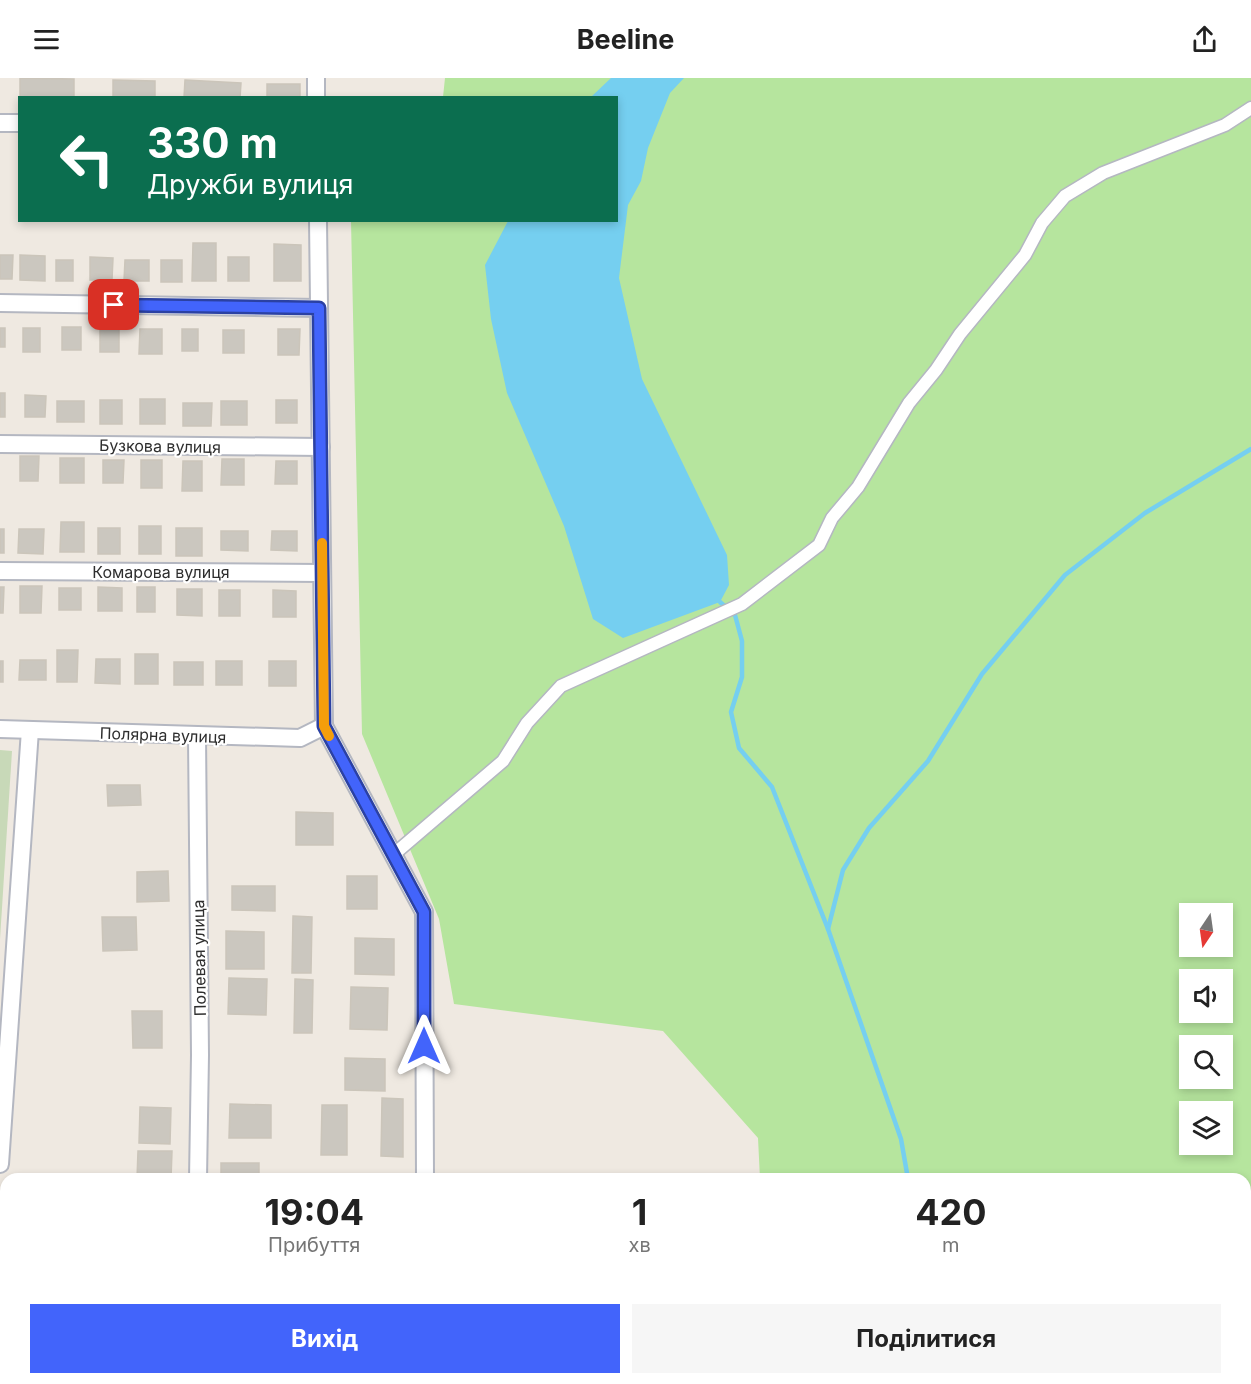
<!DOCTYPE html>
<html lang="uk">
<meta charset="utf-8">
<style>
body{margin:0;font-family:Inter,sans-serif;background:#f6f6f6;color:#222;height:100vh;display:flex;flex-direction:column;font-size:22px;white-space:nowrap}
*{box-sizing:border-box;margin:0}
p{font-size:20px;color:#767676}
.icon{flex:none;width:33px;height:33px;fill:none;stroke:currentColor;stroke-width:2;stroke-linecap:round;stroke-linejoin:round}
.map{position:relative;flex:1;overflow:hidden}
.details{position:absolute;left:0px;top:1095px;width:1251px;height:212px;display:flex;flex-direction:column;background:#fff;border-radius:18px 18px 0 0;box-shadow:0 3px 9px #0003}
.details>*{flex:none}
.top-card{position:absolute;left:18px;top:18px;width:600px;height:126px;border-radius:0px;box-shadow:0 3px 9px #0003;background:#0b6e4f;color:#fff;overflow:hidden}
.needle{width:39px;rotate:193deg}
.tools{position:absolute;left:1179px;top:825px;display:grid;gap:12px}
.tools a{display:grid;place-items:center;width:54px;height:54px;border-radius:0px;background:#fff;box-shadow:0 3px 9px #0003;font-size:30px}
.pin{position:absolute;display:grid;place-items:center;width:51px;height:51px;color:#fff;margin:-26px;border-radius:12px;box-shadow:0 3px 9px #0006}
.me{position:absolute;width:66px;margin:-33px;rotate:0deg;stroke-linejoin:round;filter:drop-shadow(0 0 4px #0008)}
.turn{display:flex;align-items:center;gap:21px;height:126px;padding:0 30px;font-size:27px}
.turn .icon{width:78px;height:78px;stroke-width:2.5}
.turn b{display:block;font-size:42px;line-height:51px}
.eta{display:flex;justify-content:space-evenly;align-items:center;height:102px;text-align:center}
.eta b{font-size:36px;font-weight:700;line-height:42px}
.cta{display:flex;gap:12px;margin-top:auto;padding:12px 30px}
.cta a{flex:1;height:69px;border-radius:0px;background:#4264fb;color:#fff;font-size:24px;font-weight:700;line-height:69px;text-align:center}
.cta a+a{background:#f6f6f6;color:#222}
header{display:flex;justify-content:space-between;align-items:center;height:78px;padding:0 30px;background:#fff;font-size:27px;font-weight:700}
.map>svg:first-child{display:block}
.green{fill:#b6e59e;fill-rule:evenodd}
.cemetery{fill:#c8d9b8}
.water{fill:#75cff0}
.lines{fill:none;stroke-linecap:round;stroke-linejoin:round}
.stream{stroke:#75cff0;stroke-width:4.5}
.building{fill:#cbc7bf;stroke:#cbc5ba;stroke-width:1.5}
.pedestrian-casing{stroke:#b4b7c1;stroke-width:15}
.minor-casing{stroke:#b4b7c1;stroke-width:20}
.pedestrian{stroke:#fff;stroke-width:12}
.minor{stroke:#fff;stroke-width:16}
.route-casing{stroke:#2b41a3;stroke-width:15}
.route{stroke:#4264fb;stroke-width:10}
.slow{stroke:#f59e0b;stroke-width:10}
.labels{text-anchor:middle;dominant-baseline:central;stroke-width:4.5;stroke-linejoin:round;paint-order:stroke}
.street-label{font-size:16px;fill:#2e2e2e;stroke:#fff}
</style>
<header><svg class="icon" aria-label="menu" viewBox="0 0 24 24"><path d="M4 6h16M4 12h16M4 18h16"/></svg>Beeline<svg class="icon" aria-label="share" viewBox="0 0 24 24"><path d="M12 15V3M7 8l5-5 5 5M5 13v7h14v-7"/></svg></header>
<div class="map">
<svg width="1251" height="1306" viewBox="0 0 1251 1306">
<rect width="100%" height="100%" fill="#efe9e1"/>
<path class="green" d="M445,0H1251V1306H681L688,1300H1245V1101H760L758,1060L663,953L454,926L439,841L362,656L351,143L616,142V20L443,19ZM1190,836H1222V868H1190ZM1190,902H1222V934H1190ZM1190,968H1222V1000H1190ZM1190,1034H1222V1066H1190Z"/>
<path class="cemetery" d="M0,672L12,673L0,861Z"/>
<path class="water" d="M611,0H684L670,15L648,70L641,103L628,127L619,200L642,301L727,477L729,507L720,524L623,560L593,541L564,448L507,315L491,241L485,187L508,143L616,142V20L591,19Z"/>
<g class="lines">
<g class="stream">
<path d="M720,524L735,537L742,563V599L731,634L739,670L772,709L828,851L901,1061L908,1101"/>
<path d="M828,851L843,792L869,750L928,683L982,596L1065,497L1145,435L1251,371"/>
<path d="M895,1306L896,1300"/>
</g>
</g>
<g class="building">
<path d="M20,0L74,1V20H20Z"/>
<path d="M113,2L155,3V20H113Z"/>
<path d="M185,2L241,5L240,20H184Z"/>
<rect x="267" y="6" width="33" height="14"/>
<path d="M193,165H216V203H192Z"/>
<path d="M274,166L301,167V203H274Z"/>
<path d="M0,177H13L12,201H0Z"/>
<path d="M20,177L45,178V203L20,202Z"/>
<path d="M90,179L113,180L112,202H90Z"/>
<rect x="228" y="179" width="21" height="24"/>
<rect x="56" y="182" width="17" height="21"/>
<path d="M125,182H149V203H124Z"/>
<rect x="161" y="182" width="21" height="22"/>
<rect x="62" y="249" width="19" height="23"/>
<rect x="0" y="250" width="5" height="19"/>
<rect x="23" y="250" width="17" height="24"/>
<rect x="100" y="251" width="19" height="23"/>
<path d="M140,251H162V276H139Z"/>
<rect x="182" y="251" width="16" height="22"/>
<path d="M278,251H300L299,277H278Z"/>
<rect x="223" y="252" width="21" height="23"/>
<rect x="0" y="315" width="5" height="24"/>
<path d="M25,317L46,318L45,339H25Z"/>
<rect x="140" y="321" width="25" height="25"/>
<rect x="100" y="322" width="22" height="24"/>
<rect x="276" y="322" width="21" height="23"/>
<rect x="57" y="323" width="27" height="21"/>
<rect x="221" y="323" width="26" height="24"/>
<path d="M183,325H212L211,348H183Z"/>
<path d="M20,378H39L38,403H20Z"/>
<rect x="60" y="380" width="24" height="25"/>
<path d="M222,381H244V407H221Z"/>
<path d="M103,382H124L123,405H103Z"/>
<rect x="141" y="382" width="21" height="28"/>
<path d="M183,383H202V413H182Z"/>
<path d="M276,383H297V406H275Z"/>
<path d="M61,444H84V474H60Z"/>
<rect x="139" y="448" width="22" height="28"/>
<rect x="98" y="450" width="22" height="26"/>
<rect x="176" y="450" width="26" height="28"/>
<rect x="0" y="451" width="4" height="24"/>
<path d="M19,451H44L43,476L18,475Z"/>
<path d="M221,453H248V473L221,472Z"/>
<path d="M272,453H297V473L271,472Z"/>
<path d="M20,508H42L41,535H20Z"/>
<path d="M0,509H4L3,535H0Z"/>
<path d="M98,509L122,510V533H98Z"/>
<rect x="137" y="509" width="18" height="25"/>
<rect x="59" y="510" width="22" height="22"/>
<path d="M177,511H202V538L177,537Z"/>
<rect x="219" y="512" width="21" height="26"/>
<path d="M273,512L296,513V539H273Z"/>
<path d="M57,572H78L77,604H57Z"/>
<rect x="135" y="576" width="23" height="30"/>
<path d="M96,581H120V606L95,605Z"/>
<path d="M20,582H46V602H19Z"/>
<rect x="0" y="583" width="3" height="21"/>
<rect x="216" y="583" width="26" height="24"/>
<rect x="269" y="583" width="27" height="25"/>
<rect x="174" y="584" width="29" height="23"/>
<path d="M107,707H140L141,727L108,728Z"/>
<path d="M296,734L333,735V767H296Z"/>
<path d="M168,793L169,823L137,824V794Z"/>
<rect x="347" y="798" width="30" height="33"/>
<path d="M232,808H275V833L232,832Z"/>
<path d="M293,838L312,839L311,895H292Z"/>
<path d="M102,839H136L137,872L103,873Z"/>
<path d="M226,853L264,854V891H226Z"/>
<path d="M355,860L394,861V897L355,896Z"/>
<path d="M229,900L267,901L266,937L228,936Z"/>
<path d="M295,901L313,902L312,955H294Z"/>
<path d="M351,909L388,910L387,952L350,951Z"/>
<path d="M132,933H162V970H133Z"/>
<path d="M345,980L385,981V1013L345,1012Z"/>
<path d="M382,1020L403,1021V1079L381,1078Z"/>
<path d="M230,1026L271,1027V1060H229Z"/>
<path d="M322,1027H347V1077H321Z"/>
<path d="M140,1029L171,1030L170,1066L139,1065Z"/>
<path d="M138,1073H172L171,1101H137Z"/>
<rect x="221" y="1085" width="38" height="16"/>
<path d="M232,1300H276V1306L231,1303Z"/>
<rect x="354" y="1300" width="38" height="6"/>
</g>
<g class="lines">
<defs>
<path id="pedestrian" d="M393,777L503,683L527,645L561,608L742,526L819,467L832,440L858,409L909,325L936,292L960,256L1025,177L1042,145L1065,118L1103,95L1225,47L1251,30"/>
<g id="minor">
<path d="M316,0V20"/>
<path d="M0,45H20"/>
<path d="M318,142L324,648L424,834L425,1101"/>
<path d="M0,225L319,230"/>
<path d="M0,366L321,369"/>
<path d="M0,493L322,495"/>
<path d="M0,651L300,660L324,648"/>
<path d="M197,658L200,977L198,1101"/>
<path d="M0,1086L30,652"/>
<path d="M426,1300V1306"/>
<path d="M194,1306V1300"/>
</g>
</defs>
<use href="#pedestrian" class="pedestrian-casing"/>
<use href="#minor" class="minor-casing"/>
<use href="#pedestrian" class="pedestrian"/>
<use href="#minor" class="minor"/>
</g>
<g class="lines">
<defs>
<path id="route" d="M114,227L319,230L324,648L424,834V968"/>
</defs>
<use href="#route" class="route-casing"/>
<use href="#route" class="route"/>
<path class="slow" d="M322,465L324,648L329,658"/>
</g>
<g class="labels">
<g class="street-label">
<text transform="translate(160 368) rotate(1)">Бузкова вулиця</text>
<text x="161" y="494">Комарова вулиця</text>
<text transform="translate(163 657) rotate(2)">Полярна вулиця</text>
<text transform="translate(199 880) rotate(-91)">Полевая улица</text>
</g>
</g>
</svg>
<div class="tools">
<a><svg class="needle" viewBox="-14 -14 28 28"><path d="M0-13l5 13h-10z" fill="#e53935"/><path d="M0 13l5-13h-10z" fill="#767676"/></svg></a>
<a><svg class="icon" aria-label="sound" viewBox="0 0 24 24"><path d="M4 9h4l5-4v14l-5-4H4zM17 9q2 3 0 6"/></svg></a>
<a><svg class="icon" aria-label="search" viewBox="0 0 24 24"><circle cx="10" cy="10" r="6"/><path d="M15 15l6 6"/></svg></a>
<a><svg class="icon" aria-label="layers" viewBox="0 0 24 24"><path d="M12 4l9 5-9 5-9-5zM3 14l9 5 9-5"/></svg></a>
</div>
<div class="pin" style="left:114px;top:227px;background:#d93025"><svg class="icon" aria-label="arrive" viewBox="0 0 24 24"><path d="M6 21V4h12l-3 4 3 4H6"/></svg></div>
<svg class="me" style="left:424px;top:968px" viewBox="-20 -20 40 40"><path d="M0-17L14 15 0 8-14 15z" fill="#4264fb" stroke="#fff" stroke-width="4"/></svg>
<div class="top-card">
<div class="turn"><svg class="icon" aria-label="left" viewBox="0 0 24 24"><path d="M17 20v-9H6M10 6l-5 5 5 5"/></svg><div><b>330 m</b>Дружби вулиця</div></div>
</div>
<section class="details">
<div class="eta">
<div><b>19:04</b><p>Прибуття</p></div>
<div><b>1</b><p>хв</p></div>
<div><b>420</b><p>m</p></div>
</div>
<div class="cta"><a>Вихід</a><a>Поділитися</a></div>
</section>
</div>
